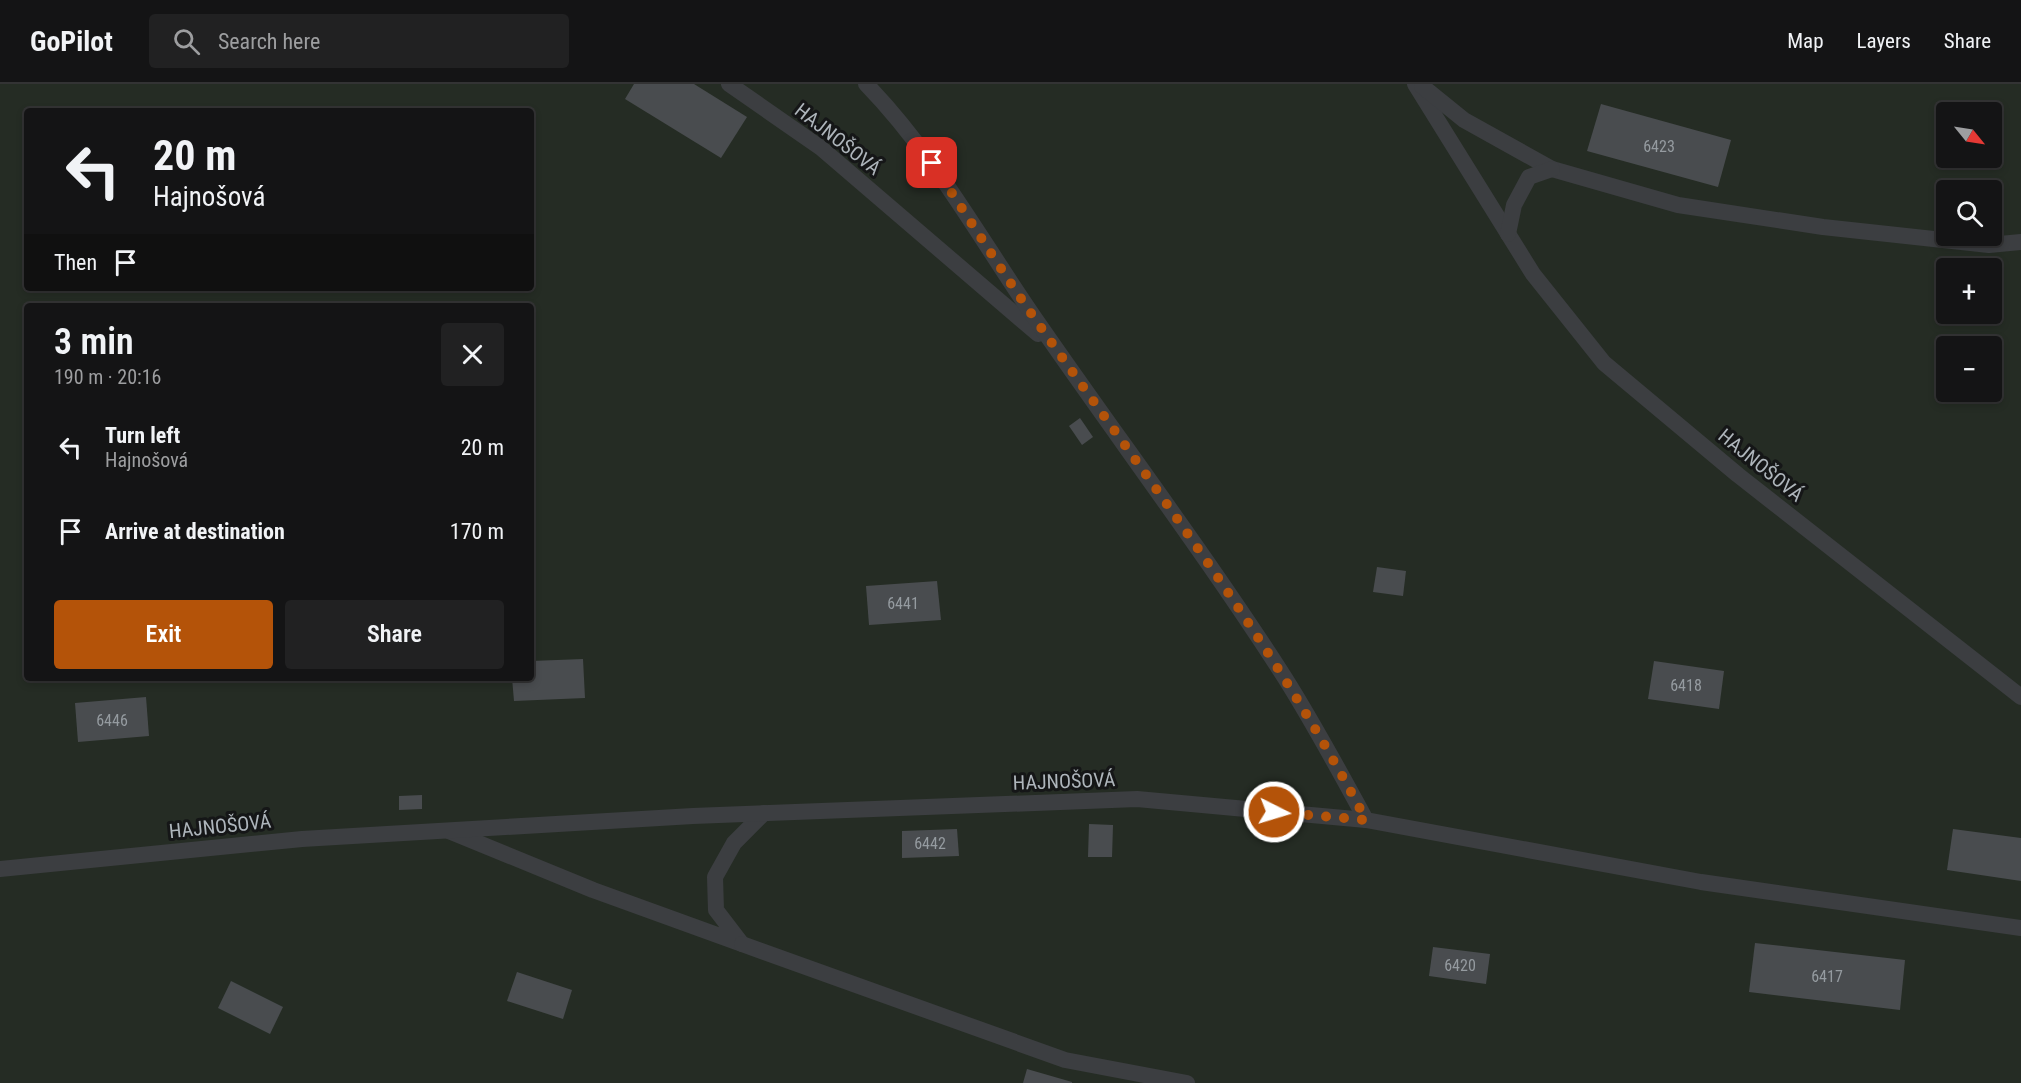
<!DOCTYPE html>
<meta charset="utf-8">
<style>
body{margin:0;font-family:"Roboto Condensed",sans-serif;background:#212122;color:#f1f3f6;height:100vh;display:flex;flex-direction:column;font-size:22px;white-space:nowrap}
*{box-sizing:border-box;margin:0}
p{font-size:20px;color:#9d9ea0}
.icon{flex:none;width:33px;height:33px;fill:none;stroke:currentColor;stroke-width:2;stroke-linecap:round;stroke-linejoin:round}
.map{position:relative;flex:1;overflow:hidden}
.sheet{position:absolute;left:24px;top:219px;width:510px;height:378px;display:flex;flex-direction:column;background:#141415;border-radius:6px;box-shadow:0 3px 9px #0003,0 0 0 2px #333334}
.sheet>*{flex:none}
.guide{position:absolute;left:24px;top:24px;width:510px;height:183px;border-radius:6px;box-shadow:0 3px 9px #0003,0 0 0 2px #333334;background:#141415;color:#f1f3f6;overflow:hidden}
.needle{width:39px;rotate:120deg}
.controls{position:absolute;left:1936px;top:18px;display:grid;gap:12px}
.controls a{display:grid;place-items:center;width:66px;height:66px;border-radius:6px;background:#141415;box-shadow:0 3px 9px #0003,0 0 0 2px #333334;font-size:30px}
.pin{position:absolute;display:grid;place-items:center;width:51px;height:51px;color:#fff;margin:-26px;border-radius:12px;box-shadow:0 3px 9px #0006}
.me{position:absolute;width:66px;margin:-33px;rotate:95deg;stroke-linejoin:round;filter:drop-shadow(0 0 4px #0008)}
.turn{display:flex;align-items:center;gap:21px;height:126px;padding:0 30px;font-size:27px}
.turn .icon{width:78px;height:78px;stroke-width:2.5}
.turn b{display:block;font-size:42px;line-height:51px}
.then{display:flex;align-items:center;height:57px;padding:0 30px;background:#0003;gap:12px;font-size:22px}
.round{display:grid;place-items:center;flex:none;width:63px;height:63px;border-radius:6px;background:#212122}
.head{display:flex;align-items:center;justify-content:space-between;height:102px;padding:0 30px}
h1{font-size:36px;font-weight:600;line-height:45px}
.primary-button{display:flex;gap:12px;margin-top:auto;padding:12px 30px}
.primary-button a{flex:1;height:69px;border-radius:6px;background:#b45309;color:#fff;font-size:24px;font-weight:600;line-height:69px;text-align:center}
.primary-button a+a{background:#212122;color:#f1f3f6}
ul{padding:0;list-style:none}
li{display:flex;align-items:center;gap:18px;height:84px;padding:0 30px}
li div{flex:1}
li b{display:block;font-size:22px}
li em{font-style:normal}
header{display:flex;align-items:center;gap:36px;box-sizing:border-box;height:84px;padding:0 30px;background:#141415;border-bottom:2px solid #333334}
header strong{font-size:28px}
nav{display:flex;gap:33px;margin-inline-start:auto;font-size:21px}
.search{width:420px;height:54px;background:#212122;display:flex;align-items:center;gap:15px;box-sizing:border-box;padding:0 21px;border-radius:6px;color:#9d9ea0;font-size:22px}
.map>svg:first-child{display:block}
.green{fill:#252c24;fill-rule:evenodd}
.building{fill:#494c4f}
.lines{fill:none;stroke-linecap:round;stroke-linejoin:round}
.lane{stroke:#3c3e41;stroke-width:16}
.route{stroke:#b45309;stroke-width:10;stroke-dasharray:0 18}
.labels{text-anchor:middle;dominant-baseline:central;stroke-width:6;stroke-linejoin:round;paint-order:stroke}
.number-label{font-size:16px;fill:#959ba0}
.street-label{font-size:20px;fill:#aeb5bb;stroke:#151617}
</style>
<header>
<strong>GoPilot</strong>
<div class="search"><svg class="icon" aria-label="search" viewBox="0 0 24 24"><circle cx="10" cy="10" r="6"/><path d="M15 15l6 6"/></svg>Search here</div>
<nav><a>Map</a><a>Layers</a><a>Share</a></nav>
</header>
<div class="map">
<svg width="2021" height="999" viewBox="0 0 2021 999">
<rect width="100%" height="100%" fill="#1a1b1c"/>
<path class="green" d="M0,0H2021V999H0ZM27,27H531V204H27ZM1947,28H1992V74H1947ZM1947,106H1992V152H1947ZM1947,184H1992V230H1947ZM27,222H531V594H27ZM1947,262H1992V308H1947Z"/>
<g class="building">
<path d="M634,0H694L747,33L721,74L625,15Z"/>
<path d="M1601,20L1731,56L1718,103L1587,67Z"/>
<path d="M1080,334L1093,353L1082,361L1069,342Z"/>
<path d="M1377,483L1406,487L1403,512L1373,508Z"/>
<path d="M937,497L941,536L869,541L866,502Z"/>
<path d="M583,575L585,614L514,617L512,594H531V577Z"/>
<path d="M1654,577L1724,587L1719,625L1648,615Z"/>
<path d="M146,613L149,652L78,658L75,619Z"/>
<path d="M422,711V725L399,726V712Z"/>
<path d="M1089,740L1113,741L1112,773H1088Z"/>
<path d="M957,745L959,772L902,774V747Z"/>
<path d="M1953,745L2021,754V797L1947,786Z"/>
<path d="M1755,859L1905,876L1900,926L1749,908Z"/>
<path d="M1433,863L1490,870L1486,900L1429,892Z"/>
<path d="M517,888L572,906L563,935L507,917Z"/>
<path d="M231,897L283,923L270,950L218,924Z"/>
<path d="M1027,985L1072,998V999H1023Z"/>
</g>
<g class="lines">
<g class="lane">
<path d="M729,0L821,64L1038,250"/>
<path d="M866,0C936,72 984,162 1041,243C1122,360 1208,474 1285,594C1314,640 1340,688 1366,736"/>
<path d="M1415,0L1533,190L1604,279L1738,391L2021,613"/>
<path d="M1422,2L1464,36L1552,85L1678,121L1823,143L1989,161L2021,158"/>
<path d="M1508,150L1514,121L1529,93L1552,85"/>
<path d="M449,747L593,806L742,860L716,826L715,793L734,759L764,729"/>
<path d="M0,785L302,755L693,732L1137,715L1366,736L1701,798L2021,844"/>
<path d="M742,860L1065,976L1187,999"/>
</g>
</g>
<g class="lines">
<path class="route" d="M932,79C969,134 1004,191 1042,245C1155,405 1275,562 1366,736L1274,728"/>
</g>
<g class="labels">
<g class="number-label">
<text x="1659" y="62">6423</text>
<text x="903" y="519">6441</text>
<text x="1686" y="601">6418</text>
<text x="112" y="636">6446</text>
<text x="930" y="759">6442</text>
<text x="1460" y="881">6420</text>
<text x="1827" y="892">6417</text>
</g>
<g class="street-label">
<text transform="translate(838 55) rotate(38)">HAJNOŠOVÁ</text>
<text transform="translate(1761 381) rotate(39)">HAJNOŠOVÁ</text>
<text transform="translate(1064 697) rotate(-2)">HAJNOŠOVÁ</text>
<text transform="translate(220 742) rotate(-6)">HAJNOŠOVÁ</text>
</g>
</g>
</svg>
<div class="controls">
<a><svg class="needle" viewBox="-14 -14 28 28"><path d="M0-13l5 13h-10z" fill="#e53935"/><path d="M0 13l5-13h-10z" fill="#9d9ea0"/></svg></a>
<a><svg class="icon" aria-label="search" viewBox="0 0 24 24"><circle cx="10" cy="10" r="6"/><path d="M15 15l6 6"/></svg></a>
<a>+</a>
<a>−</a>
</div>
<div class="pin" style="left:932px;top:79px;background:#d93025"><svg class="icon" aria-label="arrive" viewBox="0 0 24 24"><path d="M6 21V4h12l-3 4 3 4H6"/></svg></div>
<svg class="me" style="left:1274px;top:728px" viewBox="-20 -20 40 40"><circle r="17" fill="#b45309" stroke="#fff" stroke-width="3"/><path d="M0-11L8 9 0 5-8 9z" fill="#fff"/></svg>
<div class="guide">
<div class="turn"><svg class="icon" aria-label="left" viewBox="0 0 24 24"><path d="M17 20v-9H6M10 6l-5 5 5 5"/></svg><div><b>20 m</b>Hajnošová</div></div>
<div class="then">Then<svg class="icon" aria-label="arrive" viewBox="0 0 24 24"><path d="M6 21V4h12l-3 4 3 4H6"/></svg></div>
</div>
<section class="sheet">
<div class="head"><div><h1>3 min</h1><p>190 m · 20:16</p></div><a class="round"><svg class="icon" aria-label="close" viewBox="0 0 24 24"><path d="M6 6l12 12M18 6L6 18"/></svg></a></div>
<ul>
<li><svg class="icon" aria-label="left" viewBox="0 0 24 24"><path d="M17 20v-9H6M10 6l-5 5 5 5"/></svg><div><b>Turn left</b><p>Hajnošová</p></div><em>20 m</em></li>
<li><svg class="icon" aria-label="arrive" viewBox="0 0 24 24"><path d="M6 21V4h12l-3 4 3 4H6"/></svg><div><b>Arrive at destination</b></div><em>170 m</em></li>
</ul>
<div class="primary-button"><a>Exit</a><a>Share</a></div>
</section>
</div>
